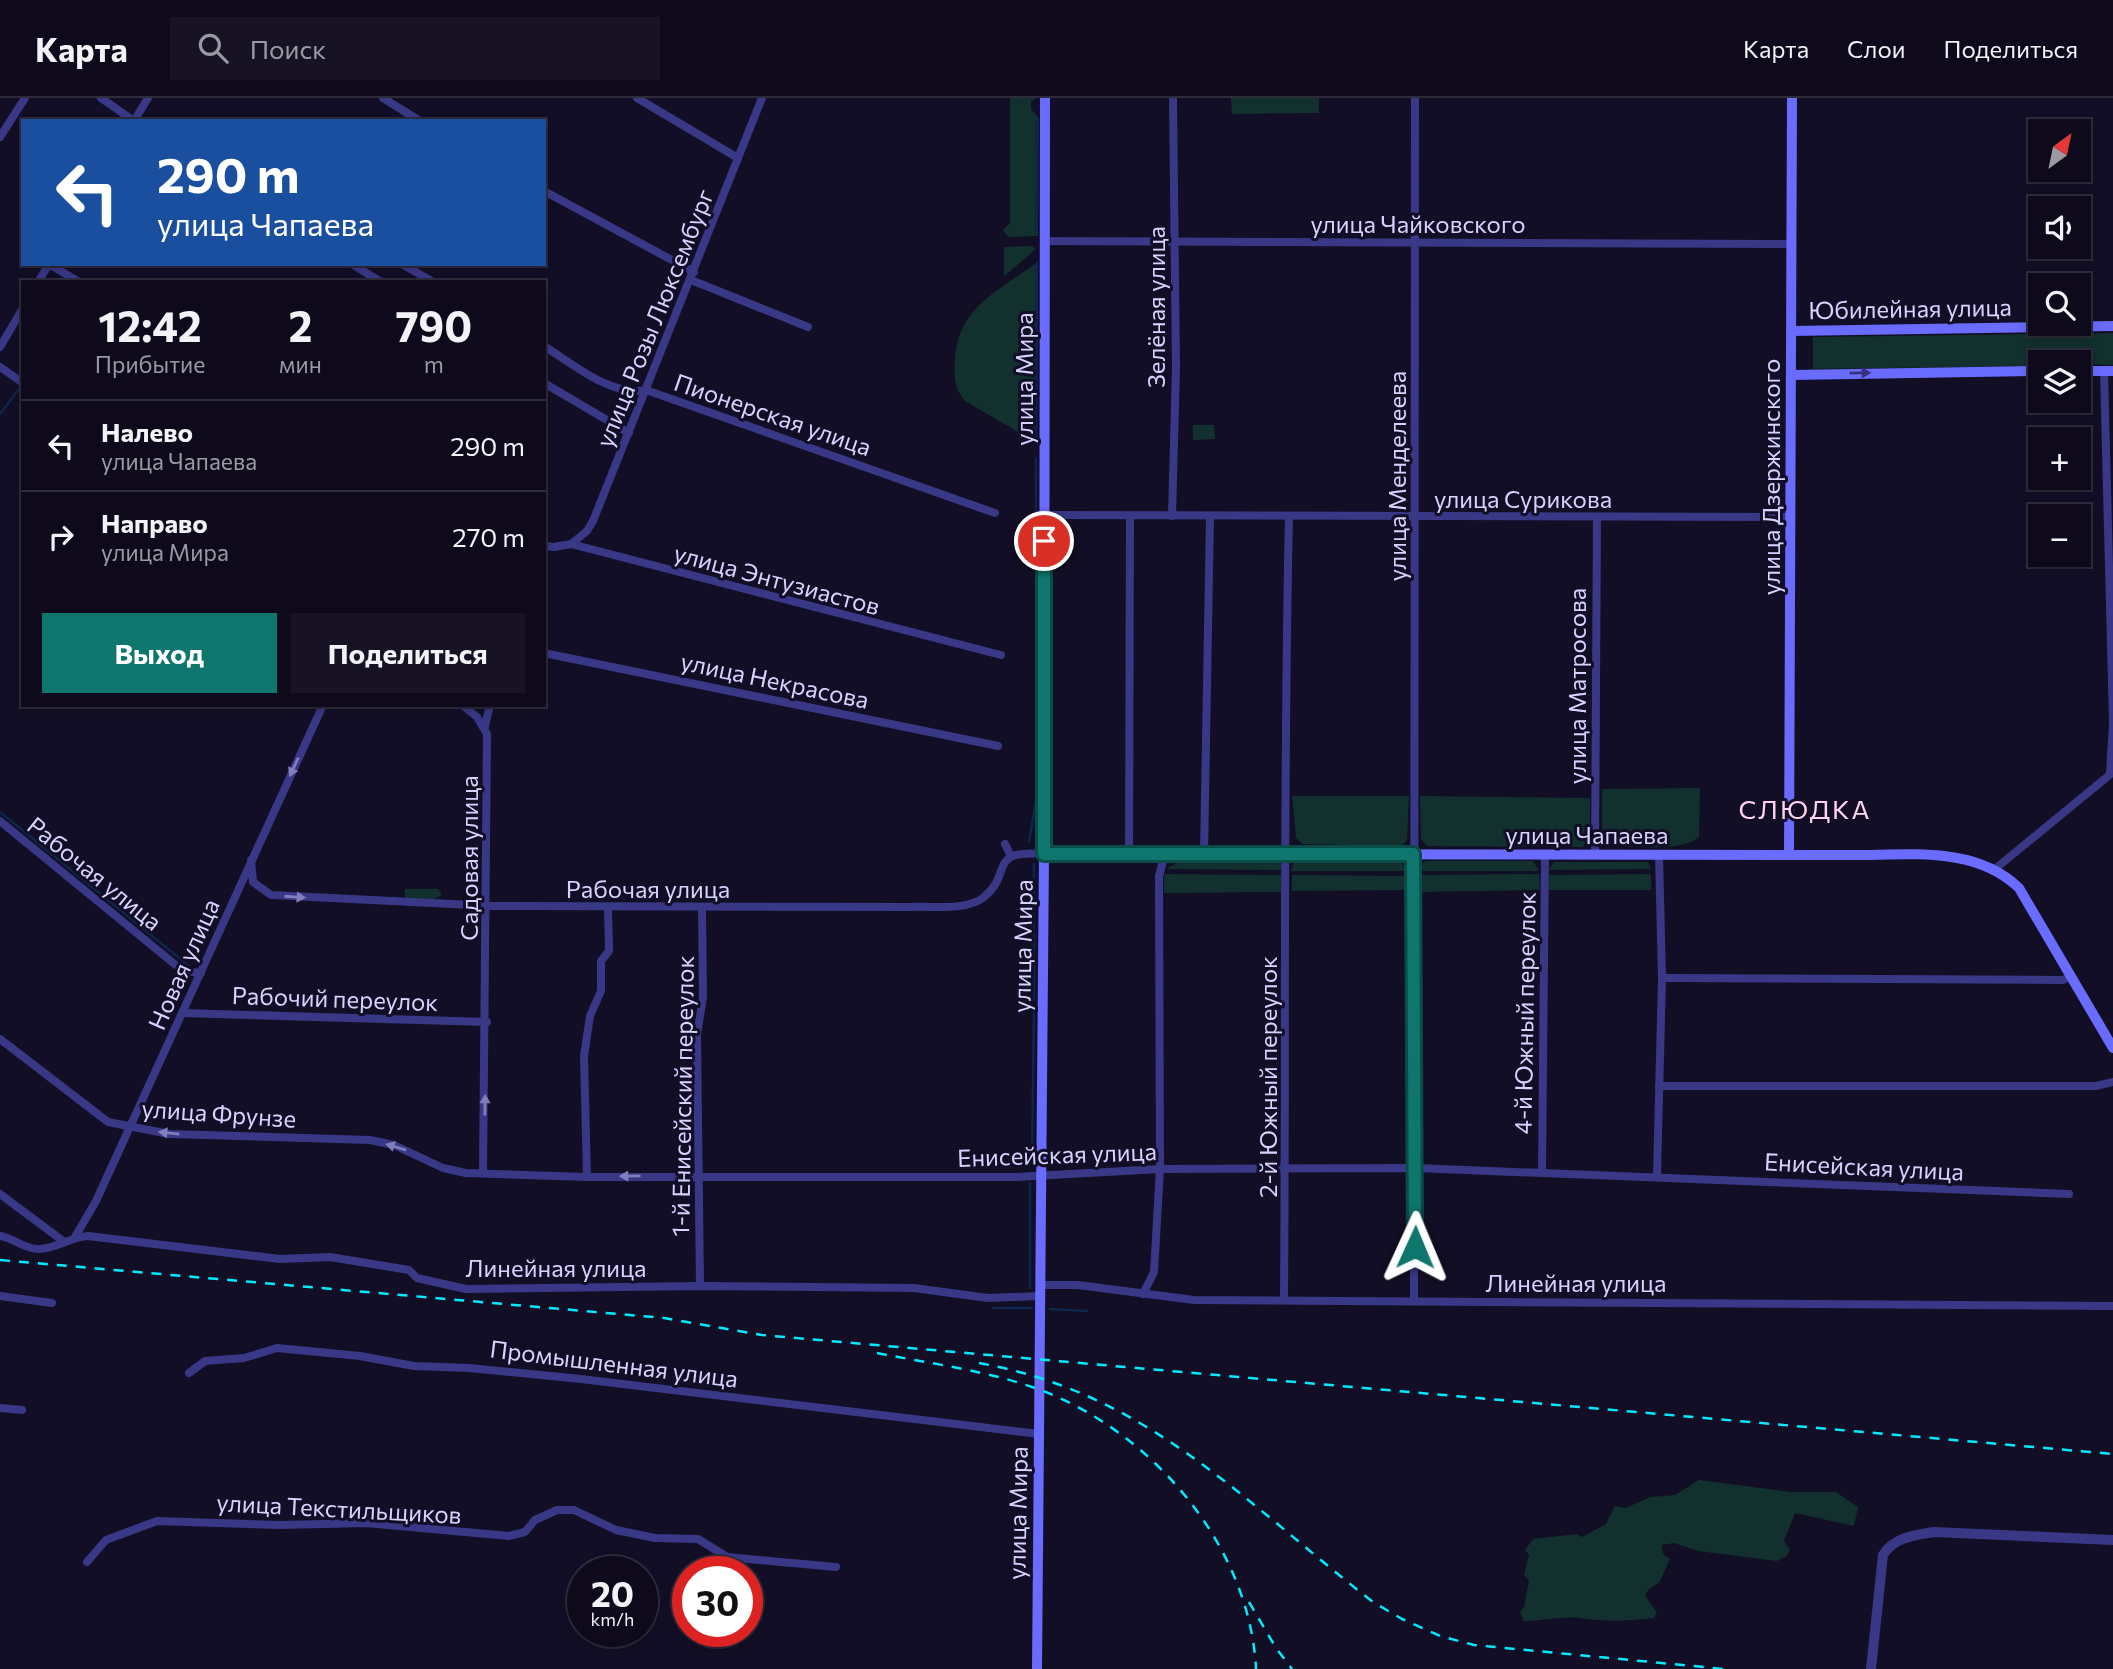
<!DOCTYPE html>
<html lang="ru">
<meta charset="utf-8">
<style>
body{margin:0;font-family:Commissioner,sans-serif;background:#171325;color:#f1f3f6;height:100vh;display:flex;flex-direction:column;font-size:26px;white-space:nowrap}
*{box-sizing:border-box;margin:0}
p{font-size:23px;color:#9b9aa3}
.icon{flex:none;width:38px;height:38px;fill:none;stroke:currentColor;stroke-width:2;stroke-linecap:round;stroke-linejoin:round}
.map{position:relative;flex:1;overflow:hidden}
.sheet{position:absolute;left:21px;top:182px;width:525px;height:427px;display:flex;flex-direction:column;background:#0e0a1c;border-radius:0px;box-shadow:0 4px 10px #0003,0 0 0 2px #2e2b3b}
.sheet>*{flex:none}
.hud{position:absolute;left:21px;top:21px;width:525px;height:147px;border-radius:0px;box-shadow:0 4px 10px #0003,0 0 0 2px #2e2b3b;background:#1a4fa0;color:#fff;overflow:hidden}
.needle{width:46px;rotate:33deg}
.tools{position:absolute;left:2028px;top:21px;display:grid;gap:14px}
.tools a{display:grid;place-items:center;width:63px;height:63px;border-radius:0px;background:#0e0a1c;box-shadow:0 4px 10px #0003,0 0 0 2px #2e2b3b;font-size:35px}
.speed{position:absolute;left:567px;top:1458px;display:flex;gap:14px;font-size:35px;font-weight:700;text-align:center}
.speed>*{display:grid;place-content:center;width:91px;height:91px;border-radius:50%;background:#0e0a1c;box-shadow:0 4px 10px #0003,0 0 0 2px #2e2b3b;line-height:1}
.speed small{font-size:18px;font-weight:400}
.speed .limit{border:10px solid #d22;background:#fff;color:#111}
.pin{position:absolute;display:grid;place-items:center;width:60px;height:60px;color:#fff;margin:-30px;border:4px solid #fff;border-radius:50%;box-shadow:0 2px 7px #0007}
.me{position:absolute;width:77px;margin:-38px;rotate:1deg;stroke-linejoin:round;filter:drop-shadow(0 0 5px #0008)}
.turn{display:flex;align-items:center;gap:24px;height:147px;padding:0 21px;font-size:32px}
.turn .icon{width:91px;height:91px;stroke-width:2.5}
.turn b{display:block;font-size:49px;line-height:60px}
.eta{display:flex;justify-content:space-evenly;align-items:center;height:119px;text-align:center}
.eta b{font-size:42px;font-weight:700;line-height:49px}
.action{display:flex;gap:14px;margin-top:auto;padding:14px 21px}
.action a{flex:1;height:80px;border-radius:0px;background:#0f766e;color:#fff;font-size:28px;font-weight:700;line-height:80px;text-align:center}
.action a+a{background:#171325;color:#f1f3f6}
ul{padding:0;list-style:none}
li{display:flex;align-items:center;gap:21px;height:91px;padding:0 21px;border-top:2px solid #2e2b3b}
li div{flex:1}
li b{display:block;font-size:26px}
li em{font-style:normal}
header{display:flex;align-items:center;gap:42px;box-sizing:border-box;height:98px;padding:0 35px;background:#0e0a1c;border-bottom:2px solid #2e2b3b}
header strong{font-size:33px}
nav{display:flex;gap:38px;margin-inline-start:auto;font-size:24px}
.search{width:490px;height:63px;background:#171325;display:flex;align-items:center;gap:18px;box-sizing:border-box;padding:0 24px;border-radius:0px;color:#9b9aa3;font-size:26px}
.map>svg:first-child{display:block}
.green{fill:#11302e}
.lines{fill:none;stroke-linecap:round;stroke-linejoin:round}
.stream{stroke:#0d264b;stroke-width:2.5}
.minor{stroke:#393886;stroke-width:8}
.tertiary{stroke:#393886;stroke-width:10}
.secondary{stroke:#6a6bff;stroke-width:10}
.rail{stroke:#00ecfe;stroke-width:2.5;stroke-dasharray:10 9;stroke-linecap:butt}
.oneway{fill:#35337d}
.oneway2{fill:#807ebc}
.route-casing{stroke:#0a4d48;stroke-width:18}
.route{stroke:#0f766e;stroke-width:12}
.labels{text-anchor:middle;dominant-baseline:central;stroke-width:6;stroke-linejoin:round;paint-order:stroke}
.street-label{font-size:24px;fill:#d7d3ff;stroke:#120e26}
.neighbourhood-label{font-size:26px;letter-spacing:2px;fill:#ffd5f1;stroke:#120e26}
</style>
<header>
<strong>Карта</strong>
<div class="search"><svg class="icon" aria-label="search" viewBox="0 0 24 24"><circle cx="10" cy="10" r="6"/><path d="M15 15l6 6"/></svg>Поиск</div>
<nav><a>Карта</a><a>Слои</a><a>Поделиться</a></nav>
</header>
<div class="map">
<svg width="2113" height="1571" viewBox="0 0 2113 1571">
<rect width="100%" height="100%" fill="#120e26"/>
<g class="green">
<path d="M1010,0H1036L1031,4V11L1039,20L1038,138L1008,139L1003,132L1010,125Z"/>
<path d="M1231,0H1319V15L1232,16Z"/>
<path d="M1032,148L1036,151L1004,178V149Z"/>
<path d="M1038,164L1037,345L965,303C954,290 954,279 955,262C957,210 999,192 1038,164Z"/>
<path d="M2113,235V267L2040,264V268L1813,271V239Z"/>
<path d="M1193,327H1214L1215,341L1193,342Z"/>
<path d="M1700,690L1699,739C1685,754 1617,752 1602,739V691Z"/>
<path d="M1292,698H1409L1407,742L1402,748L1302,746L1296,739Z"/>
<path d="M1420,698L1590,700V734L1583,749L1427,748L1421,741Z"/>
<path d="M1182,762H1276L1281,766V772L1166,771Z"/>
<path d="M1295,762L1400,763L1407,773H1291Z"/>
<path d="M1426,763H1533L1539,773H1419L1420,767Z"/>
<path d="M1554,764H1648L1651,771L1549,772Z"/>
<path d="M1164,776L1281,777V794L1164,795Z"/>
<path d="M1539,776L1540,792L1420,794V777Z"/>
<path d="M1651,776V792H1549V777Z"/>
<path d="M1292,777L1407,778V792L1292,793Z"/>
<path d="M405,791H438L442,797L432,802L405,800Z"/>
<path d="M1699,1382L1791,1394H1836L1858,1409L1854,1428L1795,1415L1784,1443L1790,1452L1787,1458L1777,1463L1698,1453L1674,1445L1662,1447L1663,1456L1670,1461L1659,1485L1650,1490L1645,1497L1657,1515L1654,1520C1628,1523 1606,1524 1581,1520C1563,1518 1542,1523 1524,1523L1520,1514L1524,1509L1529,1482L1524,1477L1529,1457L1525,1452L1533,1441L1577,1436L1582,1439L1606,1426L1615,1408L1626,1410L1650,1399L1675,1397Z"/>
</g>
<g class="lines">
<g class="stream">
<path d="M1036,132L1037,23"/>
<path d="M0,316L19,291"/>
<path d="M1036,342L1037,165"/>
<path d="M0,714L189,868"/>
<path d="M1029,743L1037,698L1036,360"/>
<path d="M1034,766V902"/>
<path d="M1032,1062L1034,910"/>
<path d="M1030,1190V1085"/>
<path d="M993,1210H1032"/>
<path d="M1050,1211L1087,1213"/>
</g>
<g class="minor">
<path d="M101,0L134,23"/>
<path d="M383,0L420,23"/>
<path d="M637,0L738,60"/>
<path d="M134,23L148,0"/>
<path d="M0,39L25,0"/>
<path d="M544,93L694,174"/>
<path d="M1044,143L1792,146"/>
<path d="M49,166L79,184"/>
<path d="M352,166L381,184"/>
<path d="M402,166L433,184"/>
<path d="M691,182L808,229"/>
<path d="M38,184L49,166"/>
<path d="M544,248C573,266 611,299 646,292L995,415"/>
<path d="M0,249L23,210"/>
<path d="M0,269L23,285"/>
<path d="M2104,273L2113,625L2110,675"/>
<path d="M544,285L629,335"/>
<path d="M1044,417L1791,419"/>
<path d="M1172,418L1176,270L1173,0"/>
<path d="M571,446L587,433L593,423L762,0"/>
<path d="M544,448L554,449L571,446L1001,557"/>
<path d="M544,555L998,648"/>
<path d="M462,607L477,619L487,636L483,1075"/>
<path d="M485,628L490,607"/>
<path d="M0,723L183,873L201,875"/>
<path d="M1005,746L1011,758"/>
<path d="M1129,756L1130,418"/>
<path d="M1204,756L1210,418"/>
<path d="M1595,757L1597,419"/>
<path d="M251,762L253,784L271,797L492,808L913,809C933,808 967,813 984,799C1013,776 987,751 1044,756"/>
<path d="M1995,771L2113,674"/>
<path d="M1662,880L2063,882L2071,878"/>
<path d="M182,915L487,924"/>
<path d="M0,941L108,1024L169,1036L370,1042L394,1047L443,1070L466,1075L587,1079H1014L1160,1071L1416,1070L2069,1096"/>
<path d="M1659,988H2096L2113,984"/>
<path d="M1542,1073L1545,757"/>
<path d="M1657,1077L1662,880L1659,757"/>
<path d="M587,1079L584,958L590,918L601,893V863L609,853L608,809"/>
<path d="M0,1096L63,1143"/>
<path d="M0,1138C14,1140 24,1151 38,1151C54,1152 70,1139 88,1138L280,1161L330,1159L409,1172L417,1180L466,1191L700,1188L914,1190L988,1200L1040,1198"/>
<path d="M75,1139L96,1103L323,607"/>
<path d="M1040,1187H1078L1194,1202L2113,1208"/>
<path d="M700,1188L697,937L703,899L702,810"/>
<path d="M1143,1196L1154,1174L1160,1071L1159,778L1165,756"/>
<path d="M0,1198L52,1205"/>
<path d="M1284,1201C1286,941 1283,680 1289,419"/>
<path d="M1414,1202L1415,0"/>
<path d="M189,1275L205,1263L244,1260L277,1250L360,1258L414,1268L469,1270L581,1281L1039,1336"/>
<path d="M0,1310L22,1312"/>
<path d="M87,1464L106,1442L157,1423L280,1427L366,1425L509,1438L525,1434L535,1422L557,1412H574L616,1432L655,1440L698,1441L727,1459L836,1469"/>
</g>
<path class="tertiary" d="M1871,1571L1883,1457C1894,1439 1916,1437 1934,1434L2113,1442"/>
<g class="secondary">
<path d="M1791,233L2113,228"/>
<path d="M2079,273H2113"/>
<path d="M1792,277L2040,273"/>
<path d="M1044,756L1846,757C1904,758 1974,746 2019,790L2113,950"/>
<path d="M1789,757L1792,0"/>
<path d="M1037,1571L1044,756L1045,0"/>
</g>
<g class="rail">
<path d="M0,1162L664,1220L762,1237L2113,1356"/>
<path d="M877,1255C932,1266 991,1273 1043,1293C1154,1336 1250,1449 1256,1571"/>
<path d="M979,1265C1148,1295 1244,1404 1373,1504L1402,1521L1440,1538L1474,1547L1724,1571"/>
<path d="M1249,1504L1276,1550L1292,1571"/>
</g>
</g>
<defs><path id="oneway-solid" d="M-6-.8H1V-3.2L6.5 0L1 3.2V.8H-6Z" transform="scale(1.75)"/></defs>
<use class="oneway" href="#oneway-solid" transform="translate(1860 275) rotate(-1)"/>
<g class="oneway2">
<use href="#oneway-solid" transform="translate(294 669) rotate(115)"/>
<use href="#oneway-solid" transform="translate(295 799) rotate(4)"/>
<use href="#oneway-solid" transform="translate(485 1007) rotate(-89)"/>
<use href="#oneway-solid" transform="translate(169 1035) rotate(-174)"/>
<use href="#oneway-solid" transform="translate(396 1049) rotate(-163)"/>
<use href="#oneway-solid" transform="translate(630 1078) rotate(179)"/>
</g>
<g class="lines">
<defs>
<path id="route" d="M1044,443V756H1413L1415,1149"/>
</defs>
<use href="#route" class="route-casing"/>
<use href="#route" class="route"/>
</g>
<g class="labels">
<g class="street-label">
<text x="1418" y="125">улица Чайковского</text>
<text transform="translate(1155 209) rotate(-90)">Зелёная улица</text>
<text transform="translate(1910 210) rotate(-1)">Юбилейная улица</text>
<text transform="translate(654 220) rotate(-68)">улица Розы Люксембург</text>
<text transform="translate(1023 281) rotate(-90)">улица Мира</text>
<text transform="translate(773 316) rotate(19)">Пионерская улица</text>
<text transform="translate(1396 378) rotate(-90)">улица Менделеева</text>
<text transform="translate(1770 379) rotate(-90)">улица Дзержинского</text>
<text x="1523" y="400">улица Сурикова</text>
<text transform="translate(777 481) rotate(15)">улица Энтузиастов</text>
<text transform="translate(775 582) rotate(12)">улица Некрасова</text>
<text transform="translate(1576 588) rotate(-90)">улица Матросова</text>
<text x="1587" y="736">улица Чапаева</text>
<text transform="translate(468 760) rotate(-90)">Садовая улица</text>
<text transform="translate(95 775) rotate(39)">Рабочая улица</text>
<text x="648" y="790">Рабочая улица</text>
<text transform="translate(1022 848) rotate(-89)">улица Мира</text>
<text transform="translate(183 866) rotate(-66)">Новая улица</text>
<text transform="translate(335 900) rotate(2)">Рабочий переулок</text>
<text transform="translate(1524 915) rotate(-89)">4-й Южный переулок</text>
<text transform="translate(1267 979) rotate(-90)">2-й Южный переулок</text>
<text transform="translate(682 998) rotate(-89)">1-й Енисейский переулок</text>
<text transform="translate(219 1015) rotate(4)">улица Фрунзе</text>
<text transform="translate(1057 1056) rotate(-2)">Енисейская улица</text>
<text transform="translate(1864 1068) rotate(3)">Енисейская улица</text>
<text x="556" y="1169">Линейная улица</text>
<text x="1576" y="1184">Линейная улица</text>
<text transform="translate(614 1265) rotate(7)">Промышленная улица</text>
<text transform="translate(339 1410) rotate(3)">улица Текстильщиков</text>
<text transform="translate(1017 1415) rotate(-89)">улица Мира</text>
</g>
<g class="neighbourhood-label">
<text x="1805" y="710">СЛЮДКА</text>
</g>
</g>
</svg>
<div class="tools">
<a><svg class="needle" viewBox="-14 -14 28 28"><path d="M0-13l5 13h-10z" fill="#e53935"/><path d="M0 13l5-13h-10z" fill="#9b9aa3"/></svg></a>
<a><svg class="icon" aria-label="sound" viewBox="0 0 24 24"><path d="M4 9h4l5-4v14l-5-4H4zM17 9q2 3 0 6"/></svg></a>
<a><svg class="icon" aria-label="search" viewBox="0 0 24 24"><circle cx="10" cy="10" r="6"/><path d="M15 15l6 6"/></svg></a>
<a><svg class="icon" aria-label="layers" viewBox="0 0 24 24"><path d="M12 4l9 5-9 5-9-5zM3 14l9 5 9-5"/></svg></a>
<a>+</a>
<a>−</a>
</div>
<div class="speed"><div>20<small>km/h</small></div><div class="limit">30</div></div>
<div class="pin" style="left:1044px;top:443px;background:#d93025"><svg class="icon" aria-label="arrive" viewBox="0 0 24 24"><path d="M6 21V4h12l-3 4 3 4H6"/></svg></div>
<svg class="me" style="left:1415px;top:1149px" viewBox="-20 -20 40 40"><path d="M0-17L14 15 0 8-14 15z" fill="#0f766e" stroke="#fff" stroke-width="4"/></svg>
<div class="hud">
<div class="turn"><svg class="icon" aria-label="left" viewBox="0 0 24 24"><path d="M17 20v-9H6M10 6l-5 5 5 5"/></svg><div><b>290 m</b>улица Чапаева</div></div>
</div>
<section class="sheet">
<div class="eta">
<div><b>12:42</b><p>Прибытие</p></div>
<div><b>2</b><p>мин</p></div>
<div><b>790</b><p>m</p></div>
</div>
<ul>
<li><svg class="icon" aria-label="left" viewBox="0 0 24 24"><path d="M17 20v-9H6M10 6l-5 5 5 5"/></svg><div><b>Налево</b><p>улица Чапаева</p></div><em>290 m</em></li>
<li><svg class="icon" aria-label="right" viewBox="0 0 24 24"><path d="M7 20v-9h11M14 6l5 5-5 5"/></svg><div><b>Направо</b><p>улица Мира</p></div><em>270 m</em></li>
</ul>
<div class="action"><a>Выход</a><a>Поделиться</a></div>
</section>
</div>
